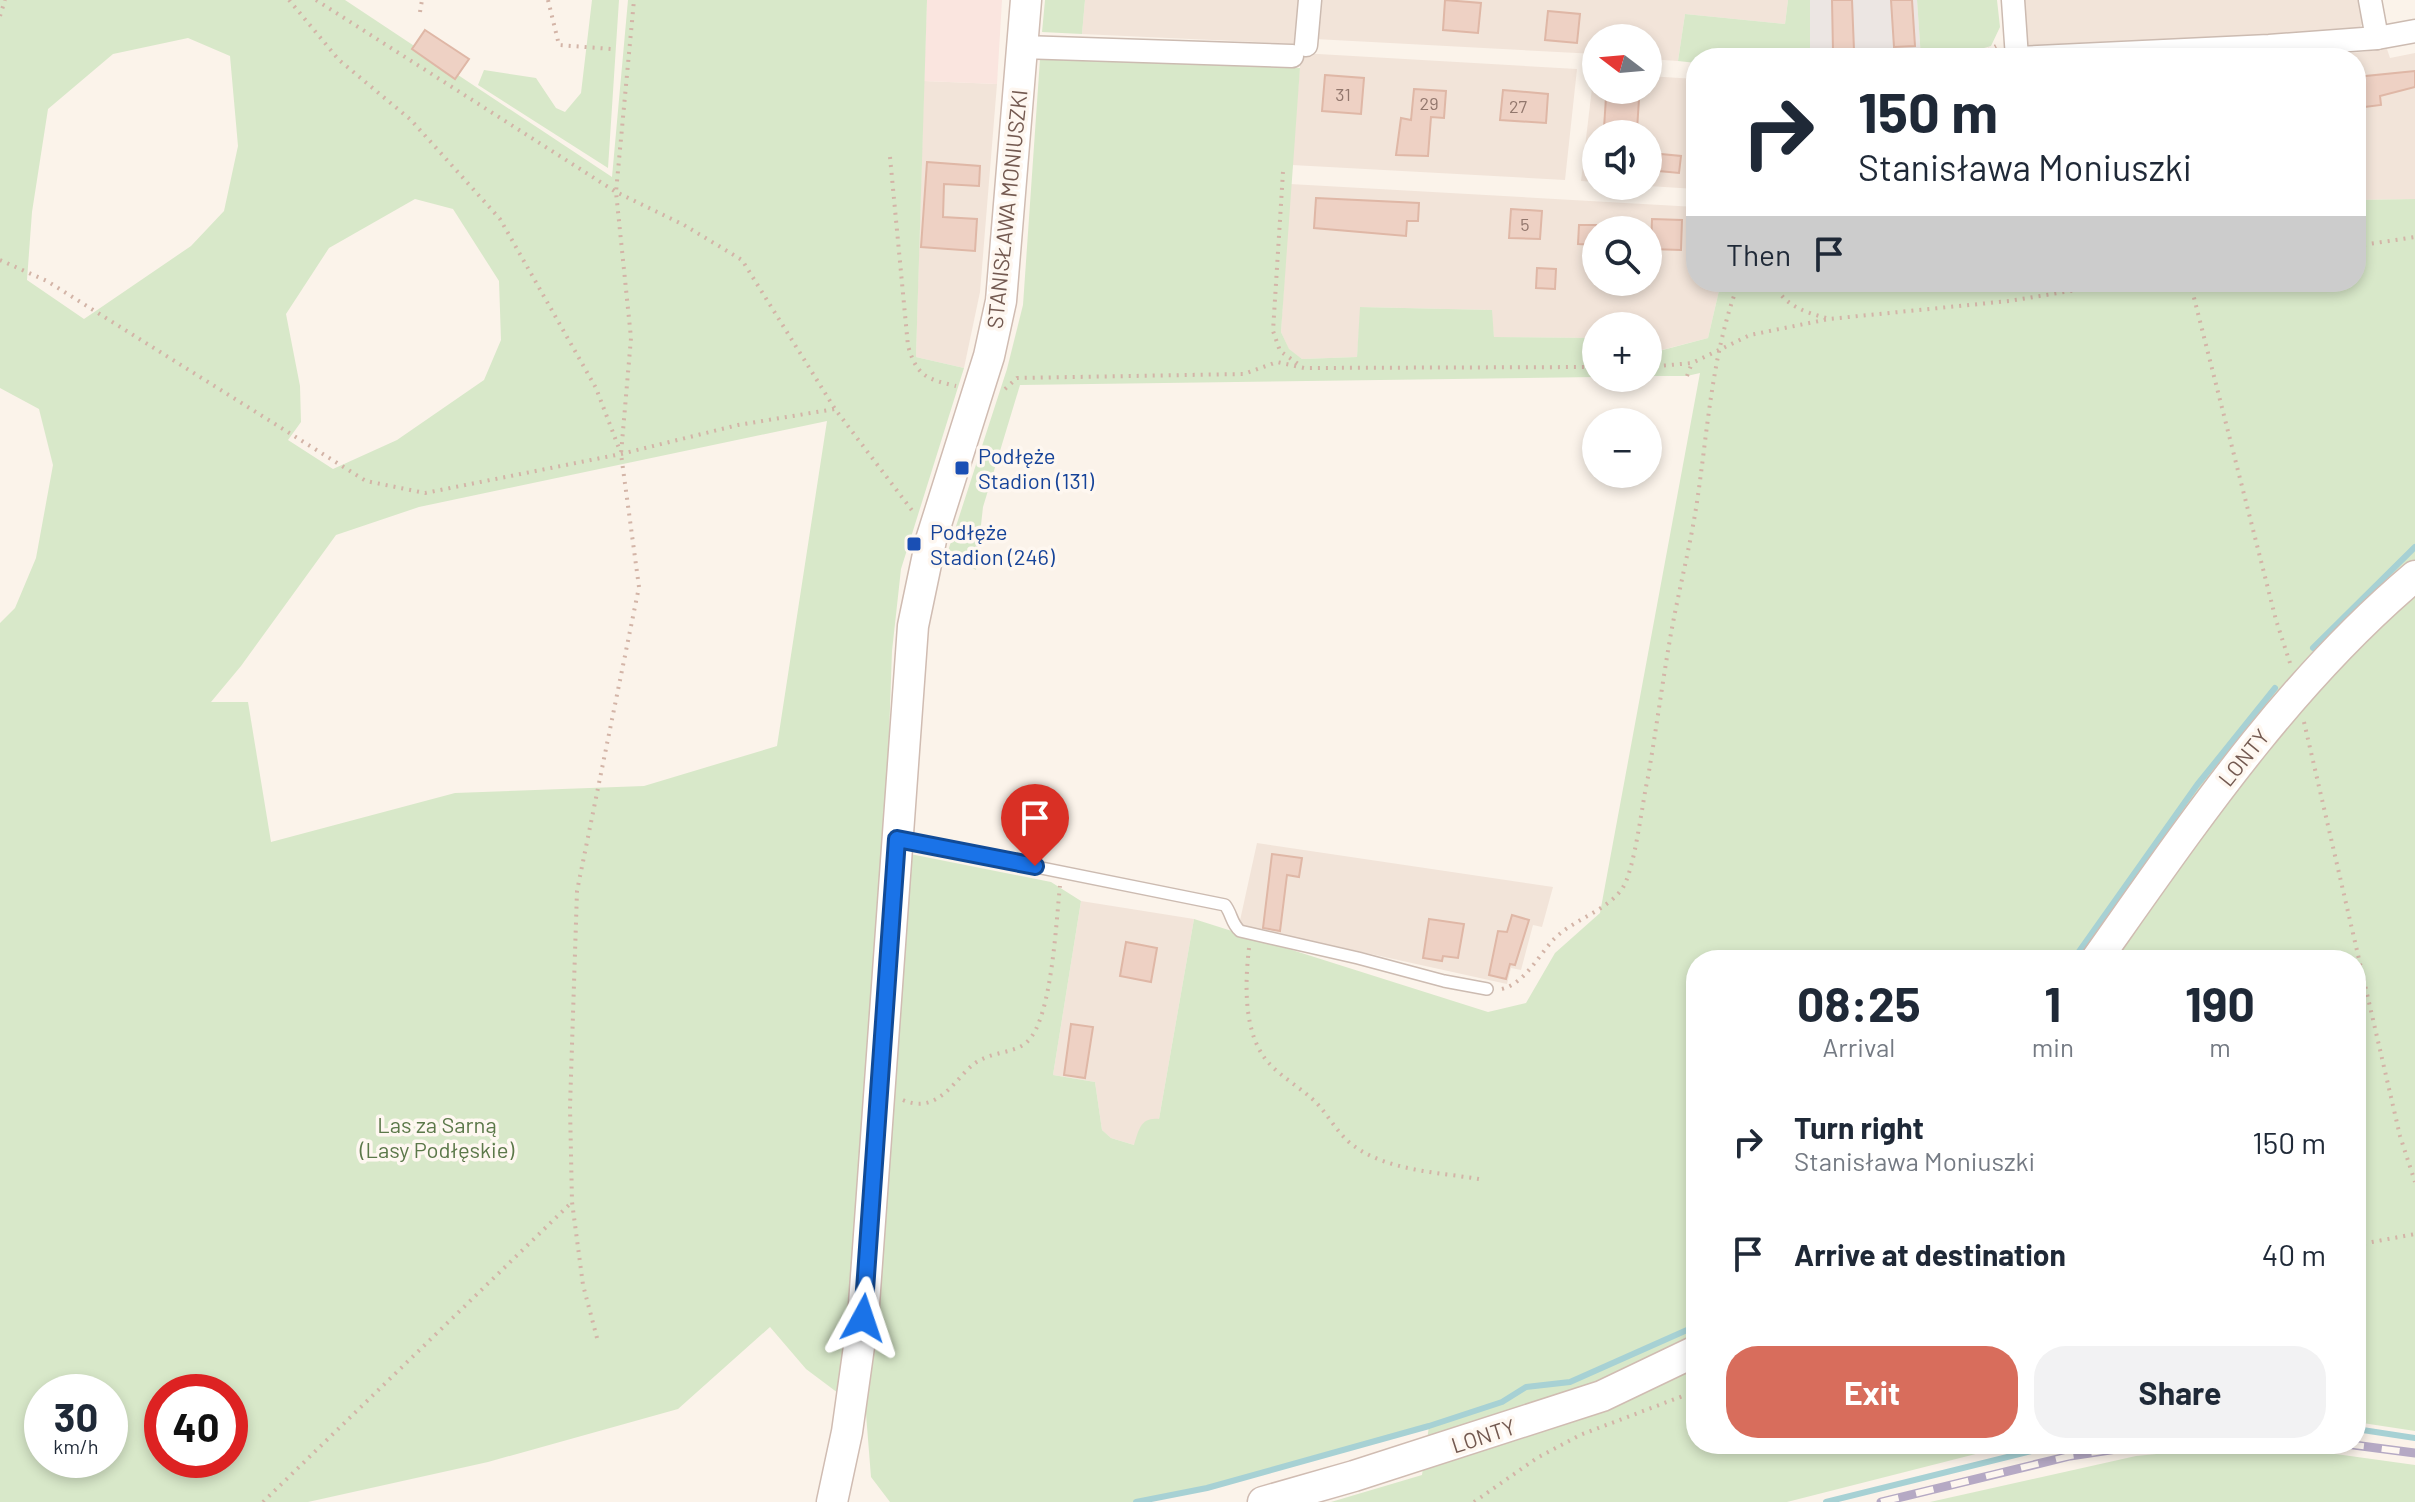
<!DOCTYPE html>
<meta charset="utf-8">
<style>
body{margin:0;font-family:Barlow,sans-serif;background:#f2f2f3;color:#1f2937;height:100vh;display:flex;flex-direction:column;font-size:30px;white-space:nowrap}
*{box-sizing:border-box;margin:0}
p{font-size:26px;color:#747a83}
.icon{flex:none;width:44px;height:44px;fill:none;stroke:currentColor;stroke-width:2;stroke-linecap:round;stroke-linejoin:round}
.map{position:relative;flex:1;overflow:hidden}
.panel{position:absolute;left:1686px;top:950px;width:680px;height:504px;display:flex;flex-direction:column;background:#fff;border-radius:32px;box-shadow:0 4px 12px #0003}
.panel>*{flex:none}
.guide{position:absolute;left:1686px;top:48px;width:680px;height:244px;border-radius:32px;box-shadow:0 4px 12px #0003;background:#fff;color:#1f2937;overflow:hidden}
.needle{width:52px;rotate:286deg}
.buttons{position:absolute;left:1582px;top:24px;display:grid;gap:16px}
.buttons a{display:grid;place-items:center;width:80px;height:80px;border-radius:50%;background:#fff;box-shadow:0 4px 12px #0003;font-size:40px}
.speed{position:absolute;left:24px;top:1374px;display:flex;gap:16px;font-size:40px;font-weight:700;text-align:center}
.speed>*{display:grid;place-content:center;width:104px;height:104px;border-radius:50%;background:#fff;box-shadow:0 4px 12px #0003;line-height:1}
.speed small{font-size:20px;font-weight:400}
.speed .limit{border:12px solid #d22;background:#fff;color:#111}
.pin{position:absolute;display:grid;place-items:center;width:68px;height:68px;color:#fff;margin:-82px -34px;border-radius:50% 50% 50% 0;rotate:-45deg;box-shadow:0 0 8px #0007}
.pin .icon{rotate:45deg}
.me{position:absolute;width:88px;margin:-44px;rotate:5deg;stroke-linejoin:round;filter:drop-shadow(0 0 6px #0008)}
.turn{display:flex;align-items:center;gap:28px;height:168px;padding:0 40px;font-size:36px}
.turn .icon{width:104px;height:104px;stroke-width:2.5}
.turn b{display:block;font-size:56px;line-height:68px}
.then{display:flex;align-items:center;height:76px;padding:0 40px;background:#0003;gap:16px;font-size:30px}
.eta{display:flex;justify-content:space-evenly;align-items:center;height:136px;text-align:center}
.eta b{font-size:48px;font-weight:700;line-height:56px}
.action{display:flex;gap:16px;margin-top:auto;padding:16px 40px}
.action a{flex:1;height:92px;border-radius:32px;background:#d86d5c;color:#fff;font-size:32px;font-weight:700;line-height:92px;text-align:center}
.action a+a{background:#f2f2f3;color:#1f2937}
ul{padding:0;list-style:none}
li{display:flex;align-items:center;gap:24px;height:112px;padding:0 40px}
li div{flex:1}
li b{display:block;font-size:30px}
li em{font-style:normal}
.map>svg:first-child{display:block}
.residential{fill:#f2e4d9;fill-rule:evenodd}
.commercial{fill:#fae5df}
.industrial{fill:#ece6e3}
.green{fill:#d8e8c9;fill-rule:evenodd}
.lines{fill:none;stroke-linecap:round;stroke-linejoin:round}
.stream{stroke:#a7d1d4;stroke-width:6}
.building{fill:#eed1c4;stroke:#dfb7a6;stroke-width:2}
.lane-casing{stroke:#ccbbb1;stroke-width:14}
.street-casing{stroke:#ccbbb1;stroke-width:25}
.secondary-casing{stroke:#d0bcb2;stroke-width:33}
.path{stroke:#d3b4a7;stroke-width:4;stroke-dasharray:2 6;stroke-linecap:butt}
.lane{stroke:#fff;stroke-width:11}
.street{stroke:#fff;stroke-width:22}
.secondary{stroke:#fff;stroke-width:30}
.rail-casing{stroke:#b5a9c4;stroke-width:9}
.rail{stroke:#fef7f0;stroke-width:6;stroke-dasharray:18;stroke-linecap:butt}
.route-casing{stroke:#114b97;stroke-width:20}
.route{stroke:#1a73e8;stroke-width:14}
.transit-dot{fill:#1a4fb4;stroke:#fef7f0;stroke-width:3}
.labels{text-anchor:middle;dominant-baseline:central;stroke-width:7;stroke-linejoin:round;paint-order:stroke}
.number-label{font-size:18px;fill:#92776d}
.street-label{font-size:22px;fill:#735950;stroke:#fef7f0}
.transit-label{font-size:22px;fill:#164399;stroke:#fef7f0;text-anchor:start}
.park-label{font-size:22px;fill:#5b7849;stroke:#fef7f0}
</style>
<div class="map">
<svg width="2415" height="1502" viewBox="0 0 2415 1502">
<rect width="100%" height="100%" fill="#fbf3ea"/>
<g class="residential">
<path d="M1085,0H1302L1297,44L1082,34Z"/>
<path d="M1319,0H1788L1785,24L1685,14L1678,61L1648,59V38H1596V54L1315,39Z"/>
<path d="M2020,0H2361L2365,21L2358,29L2268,37L2025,48Z"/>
<path d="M2387,49L2390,58L2415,53V199L2356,200V58H2309Z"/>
<path d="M1301,53L1577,69L1565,180L1292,165Z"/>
<path d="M1594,71H1596V90H1648V76L1696,79V189L1648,186V134H1596V182L1581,181Z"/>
<path d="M924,81L997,84L980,292L964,368L916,357Z"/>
<path d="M1290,184L1696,207V282H1721L1708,338L1658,351L1652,339L1648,338V326H1596V338L1494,337L1491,310L1361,307L1357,357L1302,359L1289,350L1281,332ZM1596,230H1648V282H1596Z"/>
<path d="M1257,843L1553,887L1542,927L1533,925L1521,970L1511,968L1507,984L1239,925Z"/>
<path d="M1081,901L1194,919L1159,1119L1134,1145L1111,1138L1102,1130L1095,1082L1053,1075Z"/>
</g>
<path class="commercial" d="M927,0H1002L997,84L924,81Z"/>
<path class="industrial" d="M1810,0H1917L1921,58H1810Z"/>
<g class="green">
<path d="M0,0H345L612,177L628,0H927L916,357L964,368L901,569L892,651L885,849L1051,882L1081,901L1053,1075L1095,1082L1102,1130L1111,1138L1134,1145C1139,1129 1141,1117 1159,1119L1194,919L1488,1012L1526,1003L1555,953L1600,913L1700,373L1687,376H1648V338H1652L1659,351L1708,338L1721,282H2356V200L2415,199V1431L2356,1422V960H1696V1444H2015L1787,1502H1331L1422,1475L1429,1426L1207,1488L1136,1502H890L871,1477L866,1414L806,1369L770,1327L678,1409L488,1462L308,1502H0V623L15,608L36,558L53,465L39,409L0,388ZM188,38L230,56L238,146L224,211L191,246L84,319L27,280L32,212L48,109L113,54ZM415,199L453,209L499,281L501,340L484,380L397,440L333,469L288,440L301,422L300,386L286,314L329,248ZM827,421L777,746L644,786L455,793L271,842L248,702H211L241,666L336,535L419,507ZM42,1392H110V1460H42ZM162,1392H230V1460H162Z"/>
<path d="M592,0H619L608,168L478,85L484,70L536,78L556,108L565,112L581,93Z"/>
<path d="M1045,0H1085L1082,34L1042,32Z"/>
<path d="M1788,0H1810V58H1696V63L1678,61L1685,14L1785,24Z"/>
<path d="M1917,0H1997L2000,27L1991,46C1968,54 1943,50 1921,58Z"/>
<path d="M1046,53L1300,68L1281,332L1289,349L1302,359L1357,357L1360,307L1492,310L1494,337L1596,338V377L1020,385L983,507L976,570L947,554L1007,369L1023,305L1040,59Z"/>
<path d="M2207,1449L2307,1450L2415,1465V1502H1930L2136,1456Z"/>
</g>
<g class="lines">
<g class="stream">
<path d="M2313,648L2415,547"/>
<path d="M2073,960L2197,785L2275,688"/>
<path d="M2356,1429L2415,1438"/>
<path d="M1136,1502L1207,1488L1429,1426L1502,1402L1526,1387L1570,1382L1696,1326"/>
<path d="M1826,1502L2060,1444"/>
</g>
</g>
<g class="building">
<path d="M1445,0L1481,3L1478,33L1443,30Z"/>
<path d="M1832,0H1852L1854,50L1833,51Z"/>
<path d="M1891,0H1912L1915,46L1894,47Z"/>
<path d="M1548,11L1580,14L1577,43L1545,40Z"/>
<path d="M425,30L469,59L455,79L412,49Z"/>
<path d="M2415,71V87L2380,96L2381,105L2356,108V77Z"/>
<path d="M1325,75L1364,78L1361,114L1322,111Z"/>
<path d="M1414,89L1446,91L1444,118L1431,117L1428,156L1396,155L1401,118L1411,120Z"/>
<path d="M1503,90L1548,94L1546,123L1500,120Z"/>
<path d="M1606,97L1639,99L1637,130L1604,128Z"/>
<path d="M1661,154L1681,156L1679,173L1659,171Z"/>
<path d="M927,162L980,166L979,186L944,184L943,217L977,219L975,251L921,247Z"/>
<path d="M1316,198L1419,203L1418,221H1407L1406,236L1314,228Z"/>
<path d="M1511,209L1542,211L1540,239L1509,238Z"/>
<path d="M1652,219L1682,220L1681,250L1651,249Z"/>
<path d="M1579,225H1596V245L1578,244Z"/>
<path d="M1537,268L1556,269L1555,289L1536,288Z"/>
<path d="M1272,854L1302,858L1299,877L1287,875L1280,931L1263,928Z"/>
<path d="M1512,915L1529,920L1515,965L1510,964L1506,979L1489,975L1498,931L1507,932Z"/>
<path d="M1429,919L1464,924L1458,958L1443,956L1442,961L1423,958Z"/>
<path d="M1126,942L1157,948L1151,982L1120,976Z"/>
<path d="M1071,1024L1093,1027L1085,1078L1064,1075Z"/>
</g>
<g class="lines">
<defs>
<path id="lane" d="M897,839L1225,905C1232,914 1231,923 1240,931L1358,958L1444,981L1487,989"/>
<g id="street">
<path d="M2013,0L2017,58L2269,46L2377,38L2415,31"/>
<path d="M2370,0L2377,38"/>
<path d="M1306,45L1310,0"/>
<path d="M1022,47L1292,56"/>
</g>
<g id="secondary">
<path d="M2096,960C2193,823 2286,685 2415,576"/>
<path d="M832,1502L847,1432L863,1318L913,626L931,540L989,356L1001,301L1026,0"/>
<path d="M1263,1502L1354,1476L1602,1396L1696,1351"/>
</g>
</defs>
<use href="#lane" class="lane-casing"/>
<use href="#street" class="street-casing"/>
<use href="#secondary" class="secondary-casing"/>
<g class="path">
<path d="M289,0L339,60L411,120L500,219L596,388L620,451"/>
<path d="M316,0L616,192L684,225L742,260L835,409L914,513"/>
<path d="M548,0L559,45L611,49"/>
<path d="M420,12L422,0"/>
<path d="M0,16L5,0"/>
<path d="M1949,58L1979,55L1996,46"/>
<path d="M890,157L908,346C917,376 926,379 956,386"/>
<path d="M1283,172L1273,331L1280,351L1301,366"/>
<path d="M2356,246L2415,237"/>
<path d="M0,260L47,281L366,481L425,493L621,454L738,425L835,409"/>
<path d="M1774,282C1782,305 1805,312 1826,318"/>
<path d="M2190,282L2276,620L2290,663"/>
<path d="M1648,367L1692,363L1750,335L1829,319L2009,301L2126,282"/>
<path d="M1687,376L1692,363"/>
<path d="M1005,389L1017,378L1244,374L1277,362L1304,368L1596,367"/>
<path d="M2304,722L2400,1136L2415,1182"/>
<path d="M1249,948C1245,983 1243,1032 1267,1061C1279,1075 1296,1085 1310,1097C1325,1109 1334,1129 1350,1143C1385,1171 1437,1172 1479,1179"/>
<path d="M1502,989C1525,983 1538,956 1554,939C1574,919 1605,912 1622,889C1635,870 1642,803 1648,777C1656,731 1662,685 1670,639C1678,593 1690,548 1697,502C1708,428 1712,352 1739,282"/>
<path d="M903,1100C933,1113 949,1089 968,1069C988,1049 1013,1056 1028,1041C1052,1017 1056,922 1060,886"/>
<path d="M2356,1245L2415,1234"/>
<path d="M597,1338L583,1285L572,1202L570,1107L577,891L639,587L621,454L631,338L616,192L634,0"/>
<path d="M263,1502L572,1202"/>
<path d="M1474,1502L1537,1458L1580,1435L1696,1391"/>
</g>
<use href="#lane" class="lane"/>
<use href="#street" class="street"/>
<use href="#secondary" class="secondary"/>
<defs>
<g id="rail">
<path d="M2346,1444L2415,1453"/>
<path d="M1881,1502L2070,1456L2150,1444"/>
</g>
</defs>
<use href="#rail" class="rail-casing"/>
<use href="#rail" class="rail"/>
</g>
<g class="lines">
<defs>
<path id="route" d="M863,1318L897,839L1035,866"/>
</defs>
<use href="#route" class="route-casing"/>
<use href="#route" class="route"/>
</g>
<g class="transit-dot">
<rect x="954" y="460" width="16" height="16" rx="4"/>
<rect x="906" y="536" width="16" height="16" rx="4"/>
</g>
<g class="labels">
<g class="number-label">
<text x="1343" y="94">31</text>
<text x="1429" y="103">29</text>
<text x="1518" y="106">27</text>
<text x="1525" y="224">5</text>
</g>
<g class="street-label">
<text transform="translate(1006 209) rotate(-84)">STANISŁAWA MONIUSZKI</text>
<text transform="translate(2243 757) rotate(-51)">LONTY</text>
<text transform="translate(1483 1435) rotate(-18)">LONTY</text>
</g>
<g class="transit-label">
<text x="978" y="455">Podłęże<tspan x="978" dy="25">Stadion (131)</tspan></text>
<text x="930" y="531">Podłęże<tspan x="930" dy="25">Stadion (246)</tspan></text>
</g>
<g class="park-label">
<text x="437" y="1124">Las za Sarną<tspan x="437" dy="25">(Lasy Podłęskie)</tspan></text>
</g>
</g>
</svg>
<div class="buttons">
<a><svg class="needle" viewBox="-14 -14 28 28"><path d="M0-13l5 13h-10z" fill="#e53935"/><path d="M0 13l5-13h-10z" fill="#747a83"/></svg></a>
<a><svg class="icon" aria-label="sound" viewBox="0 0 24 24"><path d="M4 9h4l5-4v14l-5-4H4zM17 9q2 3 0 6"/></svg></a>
<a><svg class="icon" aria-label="search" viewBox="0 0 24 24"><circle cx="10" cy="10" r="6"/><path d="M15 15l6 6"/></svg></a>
<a>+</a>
<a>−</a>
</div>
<div class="speed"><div>30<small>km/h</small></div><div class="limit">40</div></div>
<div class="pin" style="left:1035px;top:866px;background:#d93025"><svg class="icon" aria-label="arrive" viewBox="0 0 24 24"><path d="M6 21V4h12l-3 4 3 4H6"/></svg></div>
<svg class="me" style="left:863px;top:1318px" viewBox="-20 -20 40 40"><path d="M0-17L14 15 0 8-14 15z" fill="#1a73e8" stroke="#fff" stroke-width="4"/></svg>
<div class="guide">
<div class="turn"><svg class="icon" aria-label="right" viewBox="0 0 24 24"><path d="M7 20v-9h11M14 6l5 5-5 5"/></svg><div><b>150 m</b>Stanisława Moniuszki</div></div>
<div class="then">Then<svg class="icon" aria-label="arrive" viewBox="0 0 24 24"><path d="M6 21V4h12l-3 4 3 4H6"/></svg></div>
</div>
<section class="panel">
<div class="eta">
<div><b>08:25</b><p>Arrival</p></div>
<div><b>1</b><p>min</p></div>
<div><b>190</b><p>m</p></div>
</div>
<ul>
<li><svg class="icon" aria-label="right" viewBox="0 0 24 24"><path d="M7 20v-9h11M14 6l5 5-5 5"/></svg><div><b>Turn right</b><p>Stanisława Moniuszki</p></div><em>150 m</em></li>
<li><svg class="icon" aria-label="arrive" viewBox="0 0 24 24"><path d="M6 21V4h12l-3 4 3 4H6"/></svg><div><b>Arrive at destination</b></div><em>40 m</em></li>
</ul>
<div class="action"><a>Exit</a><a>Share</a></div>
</section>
</div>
